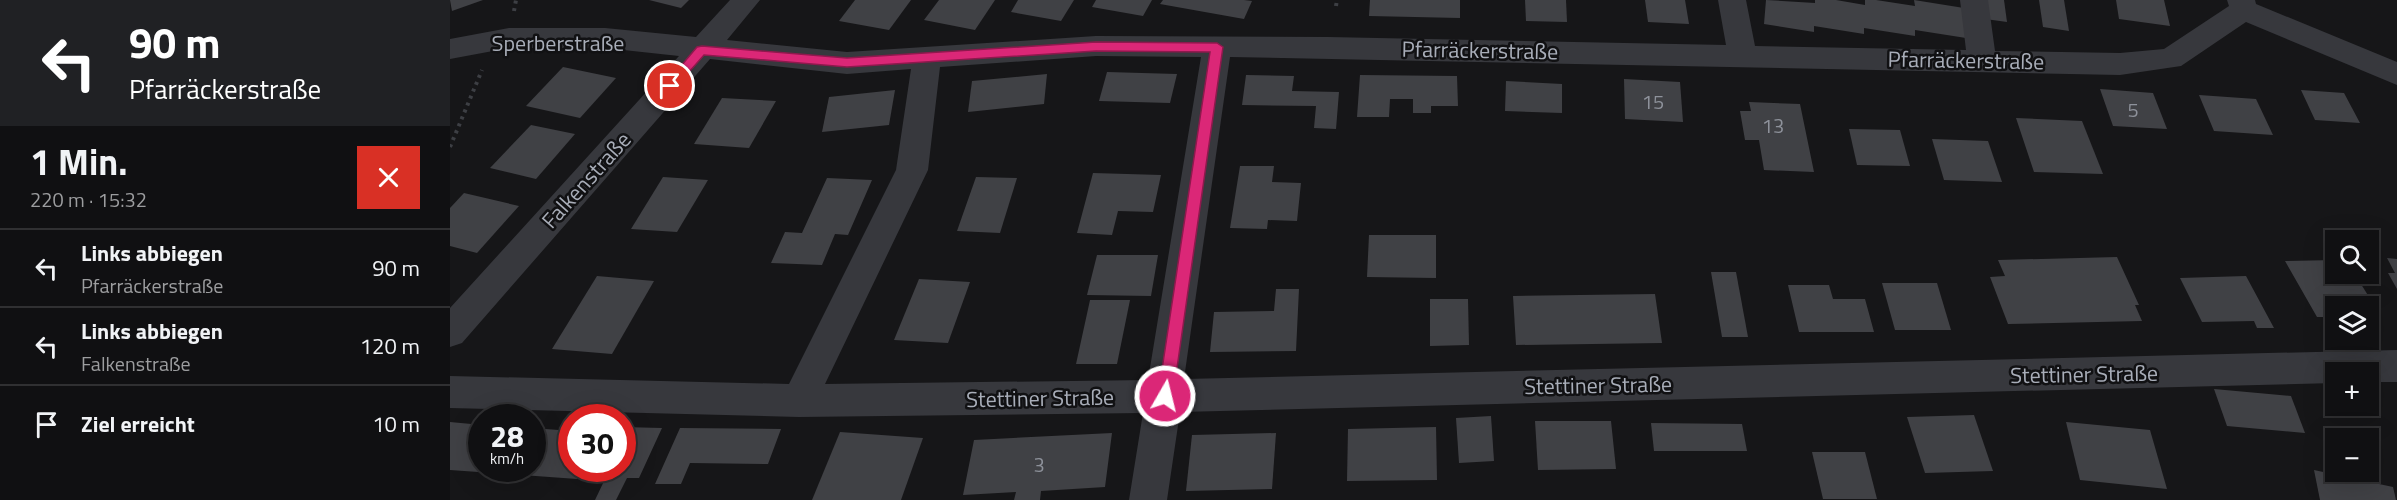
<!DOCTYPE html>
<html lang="de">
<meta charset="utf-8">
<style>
body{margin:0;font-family:"Titillium Web",sans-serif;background:#19191b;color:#f1f3f6;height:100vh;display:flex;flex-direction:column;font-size:22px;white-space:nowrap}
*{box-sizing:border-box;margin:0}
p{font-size:20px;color:#9c9d9f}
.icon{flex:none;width:33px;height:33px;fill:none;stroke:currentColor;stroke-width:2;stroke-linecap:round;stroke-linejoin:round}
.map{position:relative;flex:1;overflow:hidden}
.drawer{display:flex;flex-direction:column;background:#101012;width:450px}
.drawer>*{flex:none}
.top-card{background:#202124;color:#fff;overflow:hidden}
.buttons{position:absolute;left:1875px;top:230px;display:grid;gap:12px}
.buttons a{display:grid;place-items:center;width:54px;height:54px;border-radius:0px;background:#101012;box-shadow:0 6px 24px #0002,0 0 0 2px #303032;font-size:30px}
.speed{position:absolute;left:18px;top:404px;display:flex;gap:12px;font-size:30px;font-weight:700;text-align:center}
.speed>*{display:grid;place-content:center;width:78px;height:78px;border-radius:50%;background:#101012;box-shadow:0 6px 24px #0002,0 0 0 2px #303032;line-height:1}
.speed small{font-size:15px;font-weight:400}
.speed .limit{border:9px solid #d22;background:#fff;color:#111}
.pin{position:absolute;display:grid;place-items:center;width:51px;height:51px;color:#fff;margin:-26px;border:3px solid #fff;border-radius:50%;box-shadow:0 2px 6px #0007}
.me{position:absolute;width:66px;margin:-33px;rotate:8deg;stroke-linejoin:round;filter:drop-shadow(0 0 4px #0008)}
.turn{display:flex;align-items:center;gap:21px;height:126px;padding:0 30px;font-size:27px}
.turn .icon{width:78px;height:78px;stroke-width:2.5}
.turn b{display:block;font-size:42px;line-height:51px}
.round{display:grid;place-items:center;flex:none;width:63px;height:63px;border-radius:0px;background:#19191b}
.headline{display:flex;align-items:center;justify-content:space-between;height:102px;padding:0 30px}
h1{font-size:36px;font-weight:700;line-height:45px}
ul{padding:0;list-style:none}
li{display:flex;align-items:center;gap:18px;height:78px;padding:0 30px;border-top:2px solid #303032}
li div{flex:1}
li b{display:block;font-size:22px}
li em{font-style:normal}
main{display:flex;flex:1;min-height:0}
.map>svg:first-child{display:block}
.building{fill:#404145}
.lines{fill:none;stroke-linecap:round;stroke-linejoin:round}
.path{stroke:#3d3f44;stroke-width:4;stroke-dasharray:3 4.5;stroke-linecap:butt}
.minor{fill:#37383d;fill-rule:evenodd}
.route{fill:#db2777;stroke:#8e194d;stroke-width:1.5}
.labels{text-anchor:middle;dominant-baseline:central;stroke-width:5;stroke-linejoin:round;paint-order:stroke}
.number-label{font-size:20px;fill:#8e929b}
.street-label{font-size:22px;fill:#a8adb8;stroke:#111113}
</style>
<main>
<section class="drawer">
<div class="top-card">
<div class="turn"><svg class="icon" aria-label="left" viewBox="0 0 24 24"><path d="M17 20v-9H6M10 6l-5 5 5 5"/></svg><div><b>90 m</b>Pfarräckerstraße</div></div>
</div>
<div class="headline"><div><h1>1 Min.</h1><p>220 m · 15:32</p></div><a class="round" style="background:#d93025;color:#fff"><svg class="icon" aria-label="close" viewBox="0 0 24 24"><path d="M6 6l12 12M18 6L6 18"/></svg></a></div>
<ul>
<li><svg class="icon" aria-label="left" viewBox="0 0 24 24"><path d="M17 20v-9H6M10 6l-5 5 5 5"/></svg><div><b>Links abbiegen</b><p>Pfarräckerstraße</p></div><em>90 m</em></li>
<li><svg class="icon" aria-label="left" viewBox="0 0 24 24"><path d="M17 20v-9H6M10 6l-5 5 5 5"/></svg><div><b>Links abbiegen</b><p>Falkenstraße</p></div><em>120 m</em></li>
<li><svg class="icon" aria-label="arrive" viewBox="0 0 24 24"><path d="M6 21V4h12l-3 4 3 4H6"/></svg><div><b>Ziel erreicht</b></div><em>10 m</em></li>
</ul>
</section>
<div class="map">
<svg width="1947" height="500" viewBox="0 0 1947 500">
<rect width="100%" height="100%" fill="#161618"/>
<g class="building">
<path d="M0,0H33L2,11Z"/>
<path d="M199,0H239L231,8Z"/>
<path d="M405,0H461L439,30L389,21Z"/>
<path d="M489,0H545L525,30L474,20Z"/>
<path d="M568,0H624L611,21L561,12Z"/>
<path d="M646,0H702L693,16L642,7Z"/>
<path d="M713,0H794L802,1L794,19L710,4Z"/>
<path d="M920,0H1010V18L919,16Z"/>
<path d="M1075,0H1116L1117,22L1076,21Z"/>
<path d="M1195,0H1235L1239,24L1198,22Z"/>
<path d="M1316,0L1365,3V0H1386L1415,5V0H1426L1465,6L1464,0L1514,8L1516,38L1465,30V36L1414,28V34L1364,26V32L1314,24Z"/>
<path d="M1527,0H1554L1557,22L1528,18Z"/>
<path d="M1589,0H1614L1619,31L1593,27Z"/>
<path d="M1666,0H1714L1720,26L1669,19Z"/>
<path d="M113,67L166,78L130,118L76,106Z"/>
<path d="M657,72L727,74L720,103L649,101Z"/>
<path d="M597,74L594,104L518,112L522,81Z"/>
<path d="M796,75L844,76L842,91L889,92L886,129L864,128L866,106L792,105Z"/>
<path d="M910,75L1007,76L1008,106H981V113H963V99H940L939,117H907Z"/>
<path d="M1174,79L1230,82L1233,122L1175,119Z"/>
<path d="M1056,81L1112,84V113L1055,111Z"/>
<path d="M1650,89L1703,93L1717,129L1663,126Z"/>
<path d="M445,90L439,125L372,132L379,97Z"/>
<path d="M1851,90L1894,93L1910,123L1865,120Z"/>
<path d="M1749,95L1806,99L1823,135L1764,131Z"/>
<path d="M272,98L326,101L299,148L244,144Z"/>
<path d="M1299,102L1350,104L1364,172L1314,170L1309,140H1295L1290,111H1301Z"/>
<path d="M1566,118L1632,121L1653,174L1584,172Z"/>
<path d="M81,125L125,134L86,179L40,168Z"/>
<path d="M1399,129L1450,130L1460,166L1407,165Z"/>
<path d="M1482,139L1538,141L1552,182L1494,180Z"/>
<path d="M790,166H824L822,182L851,183L847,221L818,220L817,229L780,228Z"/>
<path d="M643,173L711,175L703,212L668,211L662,235L627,233Z"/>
<path d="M213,177L258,180L227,232L181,229Z"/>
<path d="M526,177L567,178L550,233L507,231Z"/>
<path d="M377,178L422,180L398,235L385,234L372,265L321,263L335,232L352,233Z"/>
<path d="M14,193L69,206L27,253L0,246V208Z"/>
<path d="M919,235H986V278L917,277Z"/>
<path d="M647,255H708L701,296L637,295Z"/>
<path d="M1667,257L1689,305H1685L1692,321L1558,324L1540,277L1555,276L1548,260Z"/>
<path d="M1937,258L1947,259V289L1938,273H1945Z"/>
<path d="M1886,260V273H1904L1931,316H1918V306H1886V317H1867L1835,261Z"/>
<path d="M1261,272H1286L1298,337H1272Z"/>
<path d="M147,276L204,281L162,354L102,349Z"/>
<path d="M1796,276L1824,328H1807L1804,321L1752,322L1730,278Z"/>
<path d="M469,279L520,282L498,343L444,340Z"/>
<path d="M1432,283H1487L1501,330H1445Z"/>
<path d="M1338,285H1379L1383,299H1415L1424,332H1349Z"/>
<path d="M826,289H849L846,351L760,352L764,312L824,311Z"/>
<path d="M1205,294L1212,343L1066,345L1063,296Z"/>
<path d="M980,299H1018L1019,345L980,346Z"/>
<path d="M640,300H680L667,364H626Z"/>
<path d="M1764,389L1841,396L1855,433L1777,426Z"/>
<path d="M1524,415L1543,471L1475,473L1457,417Z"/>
<path d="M1041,416L1044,461L1009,463L1006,418Z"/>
<path d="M1085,421H1161L1166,469L1088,470Z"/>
<path d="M0,422L32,425V468H82V428L122,431V468H133L127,479L0,470Z"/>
<path d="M1616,422L1700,430L1717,489L1630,480Z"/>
<path d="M1201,423L1292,424L1297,451H1204Z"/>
<path d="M172,427L212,428L189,478H177L166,500H145L156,477H144L149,468H172Z"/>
<path d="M986,427L987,480L897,481L898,429Z"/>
<path d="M230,428L331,429L318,464L240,463L231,484H205Z"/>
<path d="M390,432L473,438L451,500H362Z"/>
<path d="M662,433L655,487L591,491L590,500H564L566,492L513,495L524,440Z"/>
<path d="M826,433L822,489L736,491L742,435Z"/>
<path d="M1362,452H1415L1427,499H1373Z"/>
<path d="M1864,470L1943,487L1946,500H1870Z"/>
</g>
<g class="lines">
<g class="path">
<path d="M886,6L887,0"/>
<path d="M64,11L66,0"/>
<path d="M0,147L32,70"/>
</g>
<path class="minor" d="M280,0H310L277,40L397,52L646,36L878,37L1276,45L1268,0H1296L1305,46L1516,50L1510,0H1538L1545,51L1670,53L1714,49L1779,6L1777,0H1805L1806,4L1947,62V85L1796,22L1731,66L1670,75L780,57L734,379L1947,350V382H1918V372H1886V383L730,412L717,500H679L693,413L349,417L0,408V376L339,384L446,170L461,69L397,74L260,59L12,343L0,347V308L229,56L155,48H59L0,59V39L59,28H155L246,37ZM646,56L751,57L698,380L375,384L478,170L490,67Z"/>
</g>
<path class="route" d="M646,42L767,43L773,47L723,396L715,402L708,396L760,52L646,51L397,67L254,55L224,89H216L214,86L247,47L252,46L397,58Z"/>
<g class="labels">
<g class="number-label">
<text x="1203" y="101">15</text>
<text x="1683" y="109">5</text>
<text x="1323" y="125">13</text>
<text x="589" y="464">3</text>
</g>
<g class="street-label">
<text x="108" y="43">Sperberstraße</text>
<text transform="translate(1030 50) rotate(1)">Pfarräckerstraße</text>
<text transform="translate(1516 60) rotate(1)">Pfarräckerstraße</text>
<text transform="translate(136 180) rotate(-48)">Falkenstraße</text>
<text transform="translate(1634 374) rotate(-1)">Stettiner Straße</text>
<text transform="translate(1148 385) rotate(-1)">Stettiner Straße</text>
<text transform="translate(590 398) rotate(-1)">Stettiner Straße</text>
</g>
</g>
</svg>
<div class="buttons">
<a><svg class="icon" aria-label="search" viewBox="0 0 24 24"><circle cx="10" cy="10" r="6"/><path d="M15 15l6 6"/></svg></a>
<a><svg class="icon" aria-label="layers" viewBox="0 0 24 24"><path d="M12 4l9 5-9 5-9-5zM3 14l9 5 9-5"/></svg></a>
<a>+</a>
<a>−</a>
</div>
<div class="speed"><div>28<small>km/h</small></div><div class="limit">30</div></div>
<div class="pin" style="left:220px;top:86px;background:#d93025"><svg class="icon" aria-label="arrive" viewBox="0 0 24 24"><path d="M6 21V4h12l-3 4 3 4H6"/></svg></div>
<svg class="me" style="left:715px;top:396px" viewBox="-20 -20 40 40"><circle r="17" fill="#db2777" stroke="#fff" stroke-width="3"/><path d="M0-11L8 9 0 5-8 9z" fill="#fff"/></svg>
</div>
</main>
